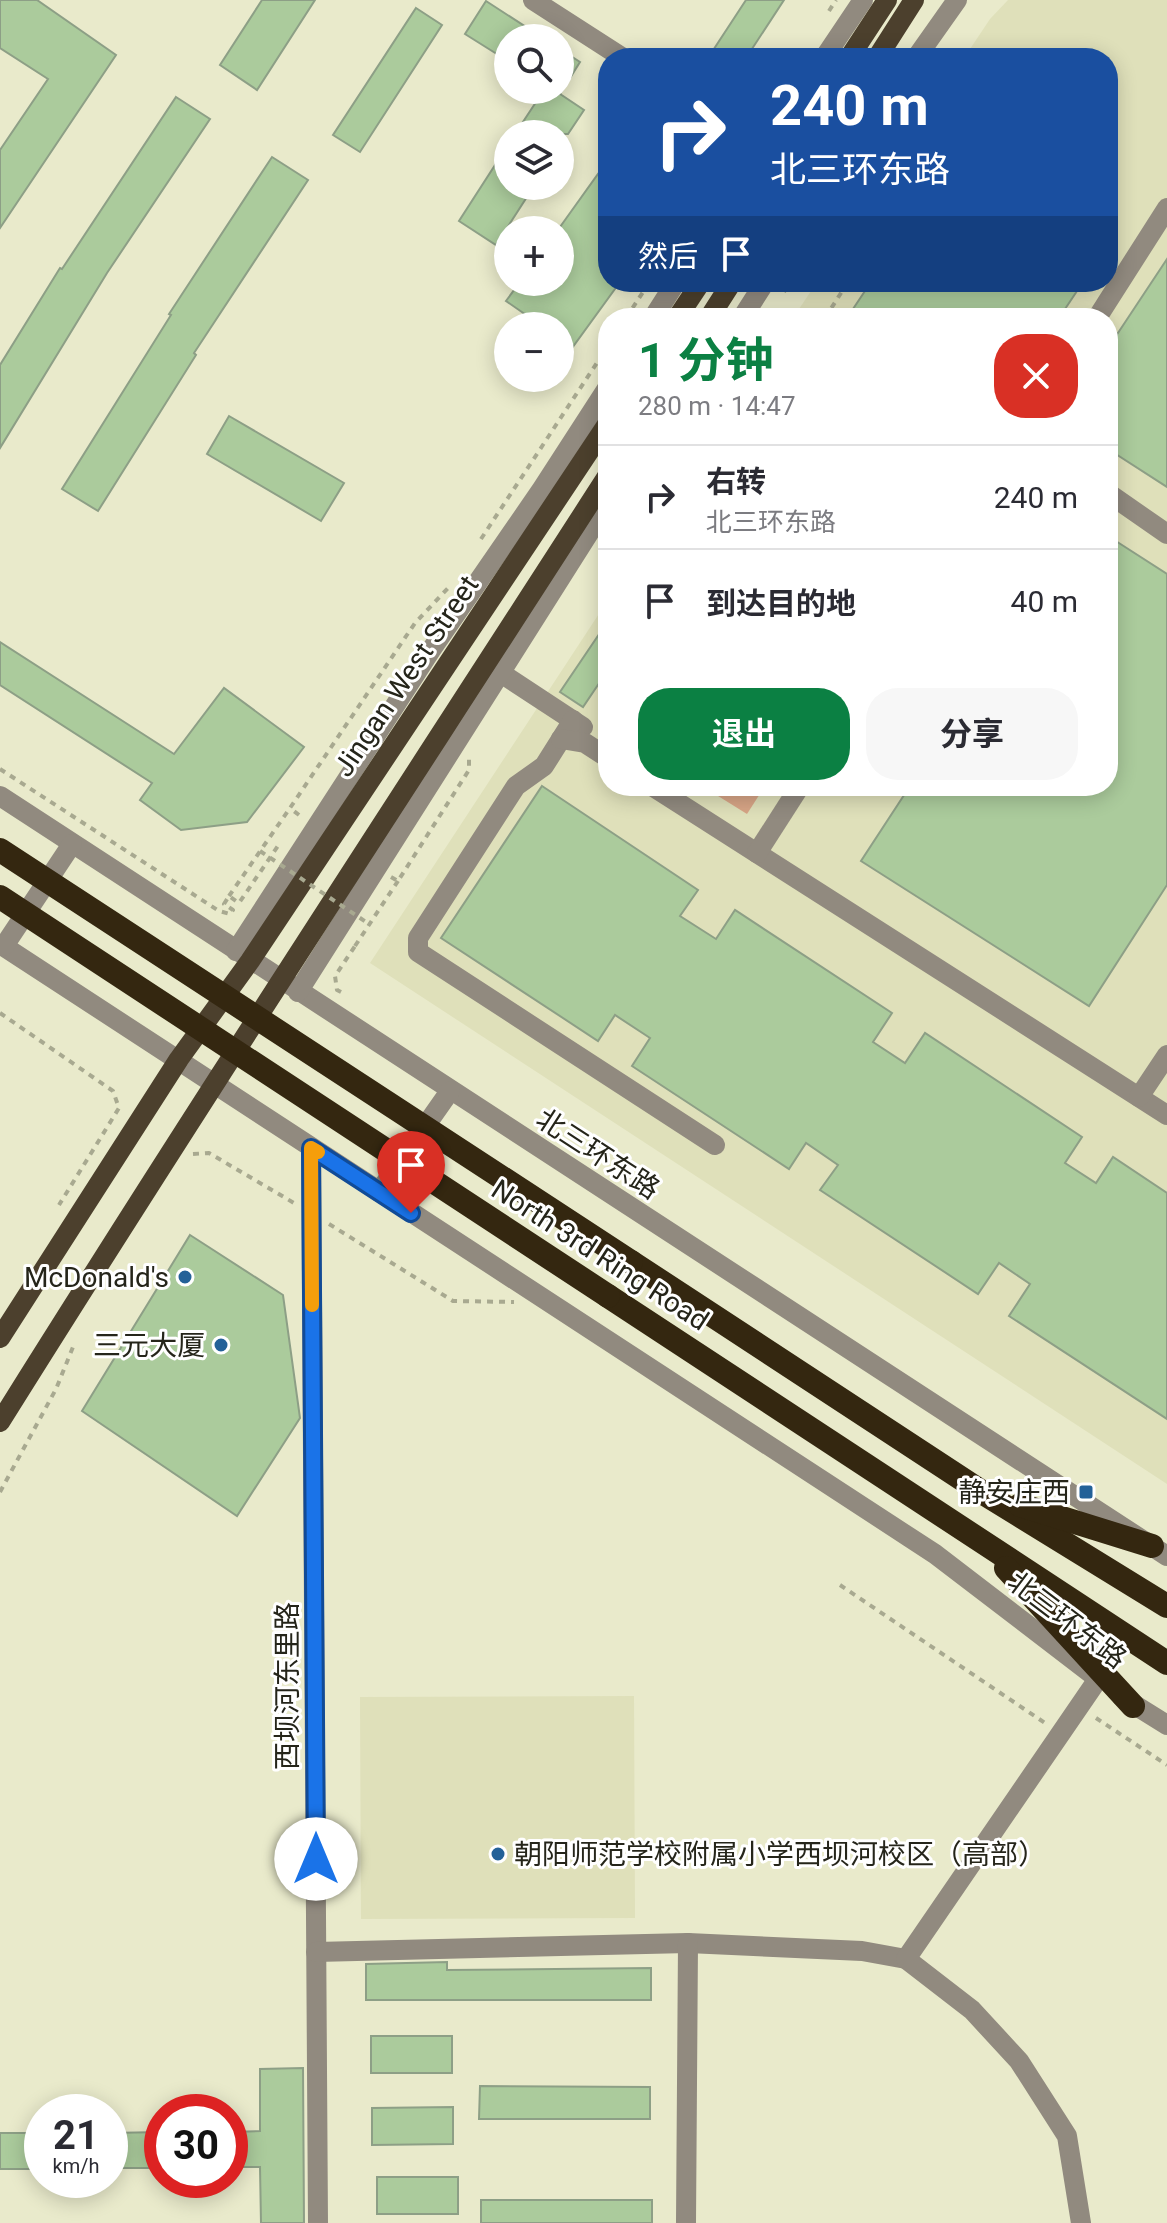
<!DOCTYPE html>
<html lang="zh">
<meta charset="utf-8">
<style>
body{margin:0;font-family:Roboto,"Noto Sans SC",sans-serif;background:#f7f7f7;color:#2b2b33;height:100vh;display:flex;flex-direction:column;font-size:30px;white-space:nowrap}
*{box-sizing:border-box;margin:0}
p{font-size:26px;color:#7c7c81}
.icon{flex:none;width:44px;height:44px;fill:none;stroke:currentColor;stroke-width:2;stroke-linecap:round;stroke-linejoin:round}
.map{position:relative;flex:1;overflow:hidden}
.drawer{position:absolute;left:598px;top:308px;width:520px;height:488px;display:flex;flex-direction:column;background:#fff;border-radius:32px;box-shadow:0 4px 20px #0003}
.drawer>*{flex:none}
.banner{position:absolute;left:598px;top:48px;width:520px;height:244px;border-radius:32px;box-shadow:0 4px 20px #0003;background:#1a4fa0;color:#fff;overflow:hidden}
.buttons{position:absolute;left:494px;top:24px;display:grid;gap:16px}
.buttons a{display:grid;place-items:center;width:80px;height:80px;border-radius:50%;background:#fff;box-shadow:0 4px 20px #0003;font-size:40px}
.speed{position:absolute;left:24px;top:2094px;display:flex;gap:16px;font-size:40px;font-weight:700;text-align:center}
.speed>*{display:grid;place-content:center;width:104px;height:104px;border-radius:50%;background:#fff;box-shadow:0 4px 20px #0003;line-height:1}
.speed small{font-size:20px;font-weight:400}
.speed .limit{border:12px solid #d22;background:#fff;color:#111}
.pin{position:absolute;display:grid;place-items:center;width:68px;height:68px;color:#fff;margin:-82px -34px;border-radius:50% 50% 50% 0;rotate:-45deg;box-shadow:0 0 8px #0007}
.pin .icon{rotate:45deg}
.me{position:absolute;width:88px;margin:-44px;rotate:0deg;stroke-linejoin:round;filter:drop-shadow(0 0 6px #0008)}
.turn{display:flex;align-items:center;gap:28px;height:168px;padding:0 40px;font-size:36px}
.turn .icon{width:104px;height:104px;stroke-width:2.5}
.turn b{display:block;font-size:56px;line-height:68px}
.then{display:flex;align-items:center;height:76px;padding:0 40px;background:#0003;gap:16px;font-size:30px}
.round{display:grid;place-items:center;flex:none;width:84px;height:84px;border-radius:32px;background:#f7f7f7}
.headline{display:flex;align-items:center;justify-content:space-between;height:136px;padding:0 40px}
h1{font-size:48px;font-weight:700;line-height:60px;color:#0b8043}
.button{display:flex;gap:16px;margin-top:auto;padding:16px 40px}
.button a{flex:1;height:92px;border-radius:32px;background:#0b8043;color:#fff;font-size:32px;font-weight:700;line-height:92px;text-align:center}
.button a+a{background:#f7f7f7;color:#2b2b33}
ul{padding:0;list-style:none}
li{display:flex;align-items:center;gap:24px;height:104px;padding:0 40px;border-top:2px solid #e1e1e2}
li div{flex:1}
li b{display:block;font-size:30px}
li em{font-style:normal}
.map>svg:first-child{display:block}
.built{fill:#dfe0ba}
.forest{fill:#d7a586}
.building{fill:#abcb9c;stroke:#8d9f86;stroke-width:2}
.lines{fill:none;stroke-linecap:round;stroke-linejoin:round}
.path{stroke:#a8a990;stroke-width:4;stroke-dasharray:6 6;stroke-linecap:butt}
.minor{stroke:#918a7f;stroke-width:20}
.major{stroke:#4c402d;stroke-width:20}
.highway{stroke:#342710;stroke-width:24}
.path-bridge{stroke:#a8a990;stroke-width:4;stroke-dasharray:6 6;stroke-linecap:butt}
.highway-bridge{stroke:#342710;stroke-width:24}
.route-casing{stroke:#114b97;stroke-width:20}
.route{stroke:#1a73e8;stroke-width:14}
.slow{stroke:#f59e0b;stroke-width:14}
.poi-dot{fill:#236198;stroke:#fff;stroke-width:3}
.labels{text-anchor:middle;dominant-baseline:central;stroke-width:6;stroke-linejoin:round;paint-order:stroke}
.street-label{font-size:28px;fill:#25251a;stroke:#fff}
.poi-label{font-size:28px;fill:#25251a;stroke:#fff;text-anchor:end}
</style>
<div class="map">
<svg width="1167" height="2223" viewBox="0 0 1167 2223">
<rect width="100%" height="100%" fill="#e9eacb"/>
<g class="built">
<path d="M1008,0H1167V1484L370,963L608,600V786H1108V318H793L817,282H1108V58H964L990,19Z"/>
<path d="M634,1696L635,1918L361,1919L360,1697Z"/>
</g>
<path class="forest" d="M702,786H765L747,814Z"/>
<g class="building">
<path d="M0,0H37L116,55L0,228V150L48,79L0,48Z"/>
<path d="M262,0H315L257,90L220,65Z"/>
<path d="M746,0H784L746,58H708Z"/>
<path d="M486,1L543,38H508V61L465,34Z"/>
<path d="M416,8L442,25L360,152L333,135Z"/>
<path d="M560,49L580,62L560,94Z"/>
<path d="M544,90H554L584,110L568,134H515Z"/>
<path d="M176,97L210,119L107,273L0,448V365L60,268L62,269Z"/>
<path d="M508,145V186H534L496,245L459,221Z"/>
<path d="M272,157L308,180L194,353L196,355L98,511L62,489L171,315L169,314Z"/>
<path d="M598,174L608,181V282H620L572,348L560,339V326H542L506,301L520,282H560V227Z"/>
<path d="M1167,259V487L1108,449V348Z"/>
<path d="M871,282H1083L1059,318H847Z"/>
<path d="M229,416L344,483L321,521L207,454Z"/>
<path d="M1108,536L1167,574V885L1089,1006L861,861L910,786H1108Z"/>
<path d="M608,621V670L583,707L560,692Z"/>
<path d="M0,642L174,754L224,688L304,747L247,822L181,830L140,800L152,783L0,685Z"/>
<path d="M542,786L698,890L680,916L716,939L735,910L892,1013L873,1042L905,1063L925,1033L1082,1137L1065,1163L1096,1183L1113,1157L1167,1193V1419L1009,1316L1030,1284L999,1263L978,1294L820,1190L838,1165L806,1143L789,1169L632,1066L650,1038L615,1015L598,1041L441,938Z"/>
<path d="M190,1235L283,1295L300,1418L237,1516L82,1411Z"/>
<path d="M447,1962V1970L651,1968V2000H366V1964Z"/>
<rect x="371" y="2036" width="81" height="37"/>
<path d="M303,2068L304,2223H261L260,2167H230V2132L260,2131V2069Z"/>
<path d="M480,2086L650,2087V2119H479Z"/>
<path d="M453,2107V2144L372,2145V2108Z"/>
<path d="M162,2132V2168H110V2133Z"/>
<rect x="0" y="2133" width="42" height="36"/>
<rect x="377" y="2177" width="81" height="37"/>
<rect x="481" y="2200" width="171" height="23"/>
</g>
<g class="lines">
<g class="path">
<path d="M829,11L836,0"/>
<path d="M799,58L805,49"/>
<path d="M784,292L790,282"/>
<path d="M626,318L649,283"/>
<path d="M825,318L848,282"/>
<path d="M481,539L608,346"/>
<path d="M0,769L219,911L230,914L233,910L224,904L229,896L239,903L280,843"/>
<path d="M299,815L290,808L415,623L450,586"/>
<path d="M391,877L398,881L469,770V759"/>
<path d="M229,896L290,808"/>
<path d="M355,946L398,881"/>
<path d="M341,992L337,990L335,976L355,946L351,943"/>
<path d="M0,1013L113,1091L119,1108L59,1205"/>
<path d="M193,1154L209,1153L294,1203"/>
<path d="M329,1224L453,1301L514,1302"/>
<path d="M0,1492L56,1389L73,1347"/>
<path d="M840,1585L1045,1723"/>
<path d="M1096,1718L1167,1765"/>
</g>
<g class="minor">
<path d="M533,0L623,58"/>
<path d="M824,58L863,0"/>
<path d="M916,58L957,0"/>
<path d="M653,318L676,282"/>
<path d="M742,318L765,282"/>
<path d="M1097,318L1167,208"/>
<path d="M1108,493L1167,534"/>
<path d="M490,666L583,727"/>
<path d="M573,720L544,766L516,786L418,938V952L715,1145"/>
<path d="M561,739L585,743L608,758"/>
<path d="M652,786L1167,1115"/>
<path d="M0,796L1167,1556"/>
<path d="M757,853L800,786"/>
<path d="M0,944L935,1554L1097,1678"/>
<path d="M4,946L72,844"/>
<path d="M236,951L431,650L542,489L608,387"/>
<path d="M298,992L608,503"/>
<path d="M1139,1097L1167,1055"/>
<path d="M311,1148L318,2223"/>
<path d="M379,1192L450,1091"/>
<path d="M1122,1697L1167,1725"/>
<path d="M316,1952L688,1943L862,1951L906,1959"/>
<path d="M686,2223L688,1943"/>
<path d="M1081,2223L1067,2136L1019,2061L972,2010L906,1959L1098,1679"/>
</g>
<g class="major">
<path d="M849,58L887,0"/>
<path d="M877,58L914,0"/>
<path d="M677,318L701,282"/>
<path d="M709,318L732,282"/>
<path d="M0,1338L179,1059L250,961L608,423"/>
<path d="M0,1422C199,1104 405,790 608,475"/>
</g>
<g class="highway">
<path d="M631,1262L985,1494L1167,1606"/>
<path d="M608,1296L1167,1663"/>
<path d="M1020,1505L1152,1546"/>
<path d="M1006,1568L1133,1706"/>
</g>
<path class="path-bridge" d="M260,851L369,924"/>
<g class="highway-bridge">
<path d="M0,850L631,1262"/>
<path d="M0,897L608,1296"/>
</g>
</g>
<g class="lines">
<defs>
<path id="route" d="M316,1859L311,1148L411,1213"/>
</defs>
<use href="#route" class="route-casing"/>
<use href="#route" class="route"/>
<path class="slow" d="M312,1305L311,1148L318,1152"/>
</g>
<g class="poi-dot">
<circle cx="185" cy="1277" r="8"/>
<circle cx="221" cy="1345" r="8"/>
<rect x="1078" y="1484" width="16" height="16" rx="4"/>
<circle cx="498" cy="1854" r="8"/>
</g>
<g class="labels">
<g class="street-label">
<text transform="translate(406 676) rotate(-56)">Jingan West Street</text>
<text transform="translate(598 1154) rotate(33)">北三环东路</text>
<text transform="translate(600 1255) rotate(33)">North 3rd Ring Road</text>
<text transform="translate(1067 1620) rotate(37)">北三环东路</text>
<text transform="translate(287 1686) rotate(-90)">西坝河东里路</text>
</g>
<g class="poi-label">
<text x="169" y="1277">McDonald's</text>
<text x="205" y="1345">三元大厦</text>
<text x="1070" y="1492">静安庄西</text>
<text x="514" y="1854" text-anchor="start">朝阳师范学校附属小学西坝河校区（高部）</text>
</g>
</g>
</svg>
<div class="buttons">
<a><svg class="icon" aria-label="search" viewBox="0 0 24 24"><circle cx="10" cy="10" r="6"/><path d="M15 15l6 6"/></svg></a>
<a><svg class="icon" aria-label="layers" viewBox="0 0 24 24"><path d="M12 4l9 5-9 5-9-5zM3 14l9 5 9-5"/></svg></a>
<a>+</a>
<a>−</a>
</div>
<div class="speed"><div>21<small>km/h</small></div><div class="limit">30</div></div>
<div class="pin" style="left:411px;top:1213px;background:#d93025"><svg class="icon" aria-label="arrive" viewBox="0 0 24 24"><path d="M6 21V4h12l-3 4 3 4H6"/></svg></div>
<svg class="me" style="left:316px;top:1859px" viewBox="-20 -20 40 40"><circle r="19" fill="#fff"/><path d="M0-13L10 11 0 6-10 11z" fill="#1a73e8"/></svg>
<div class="banner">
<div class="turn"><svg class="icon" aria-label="right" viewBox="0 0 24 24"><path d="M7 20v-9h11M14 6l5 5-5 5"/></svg><div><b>240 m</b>北三环东路</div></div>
<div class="then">然后<svg class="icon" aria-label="arrive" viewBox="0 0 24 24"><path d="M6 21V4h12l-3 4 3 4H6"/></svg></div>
</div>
<section class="drawer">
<div class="headline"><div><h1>1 分钟</h1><p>280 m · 14:47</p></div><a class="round" style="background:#d93025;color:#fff"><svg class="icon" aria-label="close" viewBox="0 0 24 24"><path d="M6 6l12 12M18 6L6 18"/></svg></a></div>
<ul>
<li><svg class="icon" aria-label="right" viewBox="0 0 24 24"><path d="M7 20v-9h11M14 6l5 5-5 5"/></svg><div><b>右转</b><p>北三环东路</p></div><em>240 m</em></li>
<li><svg class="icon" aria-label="arrive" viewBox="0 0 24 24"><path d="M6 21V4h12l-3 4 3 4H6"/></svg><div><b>到达目的地</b></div><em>40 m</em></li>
</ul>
<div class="button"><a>退出</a><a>分享</a></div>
</section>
</div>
